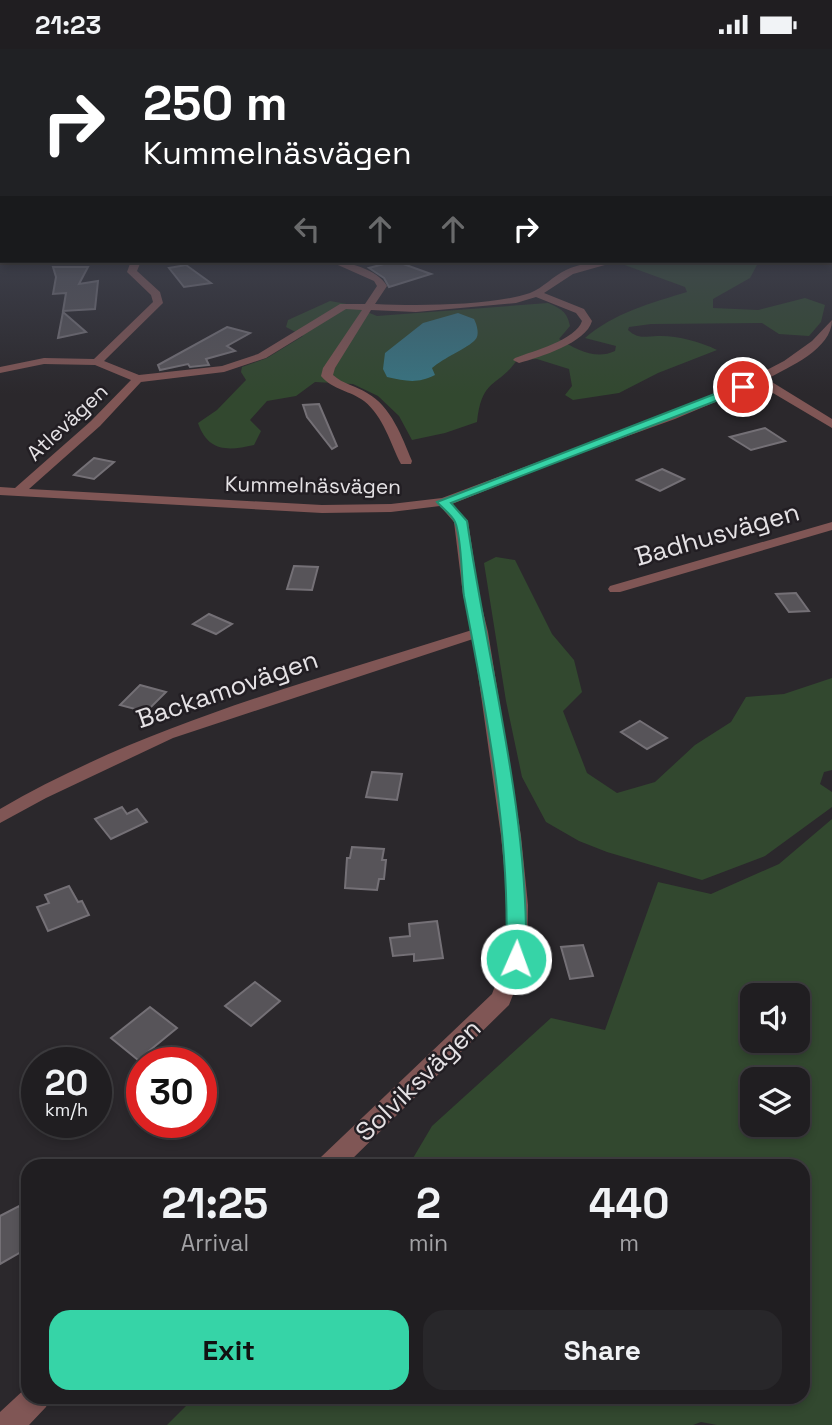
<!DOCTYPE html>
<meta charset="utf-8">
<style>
body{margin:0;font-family:"Space Grotesk",sans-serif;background:#28272a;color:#f1f3f6;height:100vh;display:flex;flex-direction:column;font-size:26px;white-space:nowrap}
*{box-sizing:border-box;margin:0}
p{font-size:23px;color:#a2a2a5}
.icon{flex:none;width:38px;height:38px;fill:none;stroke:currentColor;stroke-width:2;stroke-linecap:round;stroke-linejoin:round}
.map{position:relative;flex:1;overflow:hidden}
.drawer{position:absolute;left:21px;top:1110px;width:789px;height:245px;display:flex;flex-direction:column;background:#201e21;border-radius:21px;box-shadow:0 4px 10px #0003,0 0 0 2px #3d3c3f}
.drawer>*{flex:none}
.hud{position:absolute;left:0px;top:0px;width:833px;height:214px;box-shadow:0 4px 10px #0003,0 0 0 2px #3d3c3f;background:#202124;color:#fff;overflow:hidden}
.fabs{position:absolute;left:740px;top:934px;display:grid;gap:14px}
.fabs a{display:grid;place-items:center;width:70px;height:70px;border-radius:14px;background:#201e21;box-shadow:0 4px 10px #0003,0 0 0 2px #3d3c3f;font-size:35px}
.speed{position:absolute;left:21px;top:998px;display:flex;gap:14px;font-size:35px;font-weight:700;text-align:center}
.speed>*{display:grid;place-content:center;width:91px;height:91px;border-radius:50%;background:#201e21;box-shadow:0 4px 10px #0003,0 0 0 2px #3d3c3f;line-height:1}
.speed small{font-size:18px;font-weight:400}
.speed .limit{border:10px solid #d22;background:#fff;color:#111}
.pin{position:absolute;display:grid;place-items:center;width:60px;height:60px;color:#fff;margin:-30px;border:4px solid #fff;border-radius:50%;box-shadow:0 2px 7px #0007}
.me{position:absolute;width:77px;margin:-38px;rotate:2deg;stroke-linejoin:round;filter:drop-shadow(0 0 5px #0008)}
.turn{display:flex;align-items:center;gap:24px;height:147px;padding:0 28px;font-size:32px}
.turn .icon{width:91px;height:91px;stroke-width:2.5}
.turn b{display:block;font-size:49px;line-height:60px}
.lanes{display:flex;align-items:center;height:66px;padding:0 28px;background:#0003;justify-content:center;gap:35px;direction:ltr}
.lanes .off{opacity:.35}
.eta{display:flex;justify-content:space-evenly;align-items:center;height:119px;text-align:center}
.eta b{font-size:42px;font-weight:600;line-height:49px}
.primary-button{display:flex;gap:14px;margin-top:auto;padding:14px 28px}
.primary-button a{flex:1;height:80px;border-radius:21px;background:#36d4a7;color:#111;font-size:28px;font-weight:600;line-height:80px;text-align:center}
.primary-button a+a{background:#28272a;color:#f1f3f6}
.status{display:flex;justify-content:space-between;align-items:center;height:49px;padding:0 35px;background:#201e21;direction:ltr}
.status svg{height:19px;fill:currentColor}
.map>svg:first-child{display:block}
.green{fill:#32482f;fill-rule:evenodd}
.water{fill:#397481}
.building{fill:#575459;stroke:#747076;stroke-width:2}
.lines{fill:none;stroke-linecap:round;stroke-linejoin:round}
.minor{fill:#805655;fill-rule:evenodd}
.route{fill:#36d4a7;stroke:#238a6d;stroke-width:2}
.labels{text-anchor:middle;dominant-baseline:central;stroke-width:5;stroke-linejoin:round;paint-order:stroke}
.far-street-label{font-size:21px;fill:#e5e2e5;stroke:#221e23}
.street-label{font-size:26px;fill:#e5e2e5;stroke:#221e23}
</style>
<div class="status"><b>21:23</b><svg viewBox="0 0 49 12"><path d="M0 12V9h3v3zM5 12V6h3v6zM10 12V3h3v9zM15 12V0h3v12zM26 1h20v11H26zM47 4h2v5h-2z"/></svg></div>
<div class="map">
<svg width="832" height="1376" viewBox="0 0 832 1376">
<rect width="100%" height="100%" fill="#2b282c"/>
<g class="green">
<path d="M629,212L700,214L705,212H765L757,216L750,229L713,250V259L758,261L805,249L825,256L821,273L809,287L779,285L762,274L651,275L629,278L628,281C640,292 647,286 661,287C678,287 701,293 717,301L658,324L619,344L573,351L565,346L572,337L569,320L537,310L517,311C497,340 482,328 477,373L445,384L412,391L399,367L378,347L353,335L315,333L296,347L267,352L250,371L261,382L254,396C228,402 208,403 198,374L217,361L246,331L241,323L242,318L267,309L303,287L286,278L288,271L330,252L347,255L377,267L548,254C561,260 567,262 570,277L559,290C577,301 596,311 615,302L616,297L585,289C614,264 651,254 687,243L685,238L622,215Z"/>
<path d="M496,508L515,511L552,585L574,611L582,643L563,662L587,724L617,744L655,733L695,696L731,673L746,648L784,645L832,629V721L824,723L820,735L832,743V758L765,807L702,831L607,803L579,792L546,773L522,728L506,652L484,514Z"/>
<path d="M832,770V1376H717L701,1373L693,1376H167L195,1348H803V1116H409L432,1077L551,969L605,981L658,833L711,845L779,815ZM752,947H798V992H752ZM752,1031H798V1076H752Z"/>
</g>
<path class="water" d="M458,264L474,270C477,276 480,286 475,291C468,299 443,309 432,319L435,326C417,335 406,332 387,328L383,320L385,304L423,274Z"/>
<g class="building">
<path d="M395,212L431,225L389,238L384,229L369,219Z"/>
<path d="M186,216L211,234L184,238L169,219Z"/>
<path d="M53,218H88L79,235L98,232L95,260L63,262L66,244L53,245L56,228Z"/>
<path d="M63,263L86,283L58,289Z"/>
<path d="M227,278L250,284L227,297L235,302L206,310L209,316L190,318L188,315L160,321L158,316Z"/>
<path d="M319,355L337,397L332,400L307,368L303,356Z"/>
<path d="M765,379L785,392L751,401L730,388Z"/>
<path d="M94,409L114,413L94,430L74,426Z"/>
<path d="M662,420L684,430L660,442L637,431Z"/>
<path d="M294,517L318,518L312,541L287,540Z"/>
<path d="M796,544L809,562L789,563L776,545Z"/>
<path d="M209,565L232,575L216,585L193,575Z"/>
<path d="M140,636L166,643L146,663L120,656Z"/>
<path d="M640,672L667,689L647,700L621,683Z"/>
<path d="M372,723L402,725L397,751L366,748Z"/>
<path d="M122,758L127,765L137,760L147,773L111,790L95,770Z"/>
<path d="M352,798L384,800L382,811H386L384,830H379L377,841L345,839L347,809H350Z"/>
<path d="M69,837L78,853L82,852L89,866L48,882L37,858L49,854L45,846Z"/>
<path d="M437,872L443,909L414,912V905L393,907L390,889L410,887L409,875Z"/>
<path d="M583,896L593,927L570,930L561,898Z"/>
<path d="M255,933L280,952L251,977L225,957Z"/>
<path d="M150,958L177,979L138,1011L111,989Z"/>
<path d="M19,1157L28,1176V1199L0,1215V1167Z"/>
</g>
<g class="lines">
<g class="minor">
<path d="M2,176V182L0,183V177Z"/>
<rect x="831" y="182" width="1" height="6"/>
<path d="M2,208V212H6L0,215Z"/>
<path d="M131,212H141L137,222L160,243L163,254L104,312L139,326L222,317L258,305L340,255H365L377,237L374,232L329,212C348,212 378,221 387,237L375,255C417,257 491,257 530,244C543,239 553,227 566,221C581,214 603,211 619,212L573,225L544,244L584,260L592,272C586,294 540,308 519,314L513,311L515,309C533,302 576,291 582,272L576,264L536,248L516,254L416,263L371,261L335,319L333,326C343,335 356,337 367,344C391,357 402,388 412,412L411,415H401C390,394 384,368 364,352C351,342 333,341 321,327L323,319L362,261L346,260L266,309L224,323L141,333L100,377L29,440L322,456L391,455L442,449L667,365L748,331L784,312L812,292L832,271C832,300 789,318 767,330L832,370V379L758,335L675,370L572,407L452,455L468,472L479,546L488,583L521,787L528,856L527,910L509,956L346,1116H318L321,1108L492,945L505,910L508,856L501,787L473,590L173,689L46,749L0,774V760C146,675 312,632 472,581L463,546L454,473L440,457L391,463L322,464L0,446V438L15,439L91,372L131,331L95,316L44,315L0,324V318L44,309L94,310L153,253L151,246L127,223Z"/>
<path d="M832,473V481L620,543H610L608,540L610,537Z"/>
<path d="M28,1337V1348H50L46,1358L29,1376H0V1363Z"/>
</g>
</g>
<linearGradient id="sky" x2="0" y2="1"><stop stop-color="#181618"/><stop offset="0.44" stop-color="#444856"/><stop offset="1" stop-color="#444856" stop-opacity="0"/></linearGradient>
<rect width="832" height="345" fill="url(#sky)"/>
<path class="route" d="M743,334L748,338L747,340L451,454L467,472C488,617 529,762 526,910L523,916L516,918L509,916L506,910C511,789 487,666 464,547C461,527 462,489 455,473C452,466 442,459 437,453Z"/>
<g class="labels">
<g class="far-street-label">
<text transform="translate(67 373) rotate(-43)">Atlevägen</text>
<text transform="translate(313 436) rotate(1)">Kummelnäsvägen</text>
</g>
<g class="street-label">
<text transform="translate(717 485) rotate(-16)">Badhusvägen</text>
<text transform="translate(227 640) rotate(-19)">Backamovägen</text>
<text transform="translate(418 1031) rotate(-44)">Solviksvägen</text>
</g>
</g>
</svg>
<div class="fabs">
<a><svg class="icon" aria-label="sound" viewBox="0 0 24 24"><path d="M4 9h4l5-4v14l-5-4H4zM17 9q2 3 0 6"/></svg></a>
<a><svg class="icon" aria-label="layers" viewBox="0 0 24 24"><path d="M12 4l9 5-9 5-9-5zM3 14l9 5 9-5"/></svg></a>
</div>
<div class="speed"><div>20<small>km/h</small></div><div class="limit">30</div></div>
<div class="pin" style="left:743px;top:338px;background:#d93025"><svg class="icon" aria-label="arrive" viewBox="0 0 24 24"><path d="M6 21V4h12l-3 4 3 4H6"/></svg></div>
<svg class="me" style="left:516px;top:910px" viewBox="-20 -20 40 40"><circle r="17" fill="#36d4a7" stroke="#fff" stroke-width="3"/><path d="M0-11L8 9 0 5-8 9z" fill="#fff"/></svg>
<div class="hud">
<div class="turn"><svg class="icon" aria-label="right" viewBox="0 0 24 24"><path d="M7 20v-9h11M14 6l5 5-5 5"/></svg><div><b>250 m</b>Kummelnäsvägen</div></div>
<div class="lanes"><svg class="icon off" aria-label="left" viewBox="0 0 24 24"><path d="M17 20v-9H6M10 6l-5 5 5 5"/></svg><svg class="icon off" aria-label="ahead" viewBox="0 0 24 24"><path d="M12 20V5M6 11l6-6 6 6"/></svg><svg class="icon off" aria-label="ahead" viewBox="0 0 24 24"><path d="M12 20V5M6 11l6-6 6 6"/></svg><svg class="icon" aria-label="right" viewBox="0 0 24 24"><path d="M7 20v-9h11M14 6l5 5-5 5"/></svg></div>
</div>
<section class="drawer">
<div class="eta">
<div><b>21:25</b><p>Arrival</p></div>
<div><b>2</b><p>min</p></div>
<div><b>440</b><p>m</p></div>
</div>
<div class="primary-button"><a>Exit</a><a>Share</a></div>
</section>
</div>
